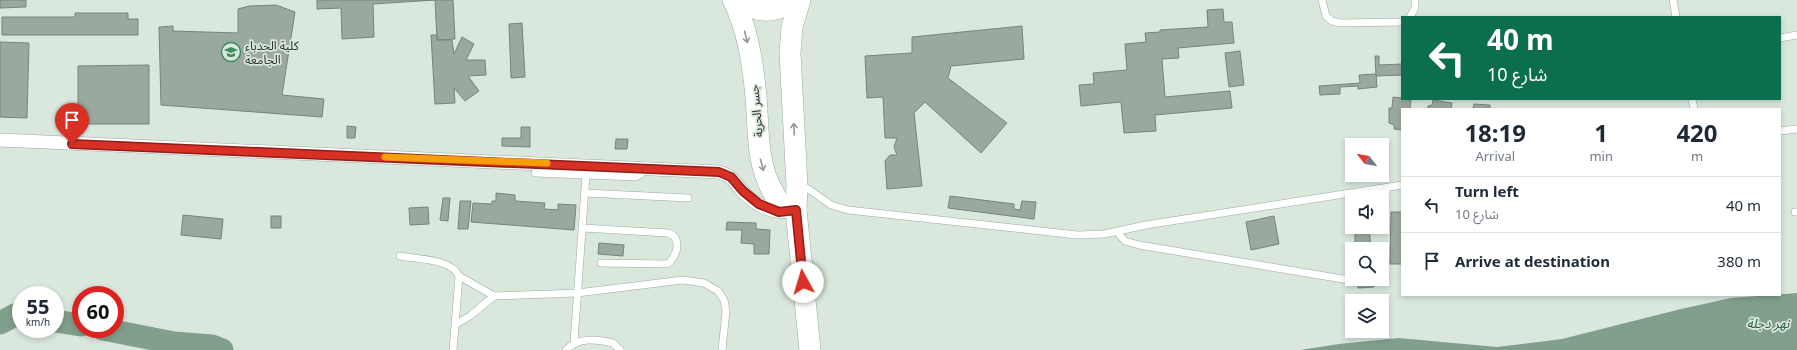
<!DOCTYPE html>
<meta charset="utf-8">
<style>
body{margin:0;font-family:"Noto Sans","Noto Sans Arabic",sans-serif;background:#f6f6f7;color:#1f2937;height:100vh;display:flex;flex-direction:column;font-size:15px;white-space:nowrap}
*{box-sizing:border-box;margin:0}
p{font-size:13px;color:#747a83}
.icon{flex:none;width:22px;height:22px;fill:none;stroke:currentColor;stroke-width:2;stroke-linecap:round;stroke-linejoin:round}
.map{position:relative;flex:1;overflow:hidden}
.side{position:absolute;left:1401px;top:108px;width:380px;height:188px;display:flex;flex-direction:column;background:#fff;border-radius:0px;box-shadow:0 2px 6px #0003}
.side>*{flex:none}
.top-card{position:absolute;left:1401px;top:16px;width:380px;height:84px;border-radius:0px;box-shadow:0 2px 6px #0003;background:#0b6e4f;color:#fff;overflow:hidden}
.needle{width:26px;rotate:301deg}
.fabs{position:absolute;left:1345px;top:138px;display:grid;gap:8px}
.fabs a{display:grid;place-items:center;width:44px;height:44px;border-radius:0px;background:#fff;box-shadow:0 2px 6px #0003;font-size:20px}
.speed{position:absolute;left:12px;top:286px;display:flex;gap:8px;font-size:20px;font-weight:700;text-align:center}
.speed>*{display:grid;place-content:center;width:52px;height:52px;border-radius:50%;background:#fff;box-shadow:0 2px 6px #0003;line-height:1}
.speed small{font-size:10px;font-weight:400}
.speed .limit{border:6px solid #d22;background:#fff;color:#111}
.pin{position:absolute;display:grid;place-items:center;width:34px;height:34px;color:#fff;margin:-41px -17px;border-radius:50% 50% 50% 0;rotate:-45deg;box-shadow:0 0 4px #0007}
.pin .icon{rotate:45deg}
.me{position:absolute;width:44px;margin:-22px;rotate:354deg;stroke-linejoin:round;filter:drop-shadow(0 0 3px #0008)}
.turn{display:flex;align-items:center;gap:14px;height:84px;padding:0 20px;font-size:18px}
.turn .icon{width:52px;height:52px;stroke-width:2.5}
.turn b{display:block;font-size:28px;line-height:34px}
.eta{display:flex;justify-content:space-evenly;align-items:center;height:68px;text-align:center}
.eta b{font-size:24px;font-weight:700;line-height:28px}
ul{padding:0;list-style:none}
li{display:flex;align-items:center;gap:12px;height:56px;padding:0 20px;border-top:1px solid #e0e1e3}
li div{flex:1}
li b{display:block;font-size:15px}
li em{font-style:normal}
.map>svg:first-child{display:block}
.water{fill:#81a08b}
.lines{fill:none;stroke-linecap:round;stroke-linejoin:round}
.river{stroke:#81a08b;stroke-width:23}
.building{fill:#9ba89f;stroke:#77847b}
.lane-casing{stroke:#9caaa0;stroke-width:8}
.street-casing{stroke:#9caaa0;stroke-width:14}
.primary-casing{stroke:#9caaa0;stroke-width:22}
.lane{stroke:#fff;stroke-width:7}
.street{stroke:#fff;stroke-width:13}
.primary{stroke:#fff;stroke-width:21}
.oneway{stroke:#949896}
.route-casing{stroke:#8d1f18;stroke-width:10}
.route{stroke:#d93025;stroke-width:7}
.slow{stroke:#f59e0b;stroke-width:7}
.labels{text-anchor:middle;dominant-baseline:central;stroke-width:3.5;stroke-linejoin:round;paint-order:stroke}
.poi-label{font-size:12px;fill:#2a302c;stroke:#d9e7dd;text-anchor:start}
.street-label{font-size:12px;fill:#2a302c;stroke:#d9e7dd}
.water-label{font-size:13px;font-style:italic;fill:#2a5f3f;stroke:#d9e7dd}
</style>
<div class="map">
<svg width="1797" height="350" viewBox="0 0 1797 350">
<rect width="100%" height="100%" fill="#d9e7dd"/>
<path class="water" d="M1797,293V350H1300L1339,344L1399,338L1497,347L1562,339L1681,309L1731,298Z"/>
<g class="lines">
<g class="river">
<path d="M55,321L81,325"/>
<path d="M0,323L15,315L21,316"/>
<path d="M103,329L174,343L212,346L222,350"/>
</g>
</g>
<g class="building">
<path d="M0,0H26V7L0,8Z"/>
<path d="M317,0H453L455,39L437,40L435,0L373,4L374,37L342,39L341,8L317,9Z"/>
<path d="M276,5L295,12L282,95L324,99L322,117L161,105L159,27L173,26V31L238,33V9L249,6Z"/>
<path d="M1223,9L1224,22H1232L1234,43L1178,48L1179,58L1162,59L1165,97L1230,91L1232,108L1155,115L1156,131L1124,133L1121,102L1081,106L1079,85L1094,84L1093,73L1127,70L1125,44L1146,42L1145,33L1160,32V30L1208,27L1207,10Z"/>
<path d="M75,13H128V19H138V35H2V17H75Z"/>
<path d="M522,23L525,77L511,78L509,24Z"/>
<path d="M1022,26L1024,59L951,66L948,78L1007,123L981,153L925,102L914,113L922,186L887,189L885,161L890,155H897L894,147L897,138H885L883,97L867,98L865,56L912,53V37Z"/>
<path d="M431,35H437V40H452L454,54L462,37L474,44L466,60H485L486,75L468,76L479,91L465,101L454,88L455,103L435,104Z"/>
<path d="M0,42L29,43L27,118L0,117Z"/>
<path d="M1240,51L1244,85L1229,87L1225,53Z"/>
<path d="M1375,56H1379V65L1402,64V75L1376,76Z"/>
<path d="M149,65V124H78V66Z"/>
<path d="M1376,74L1377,87L1358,89V86L1340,87V94L1320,95L1319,86L1360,83L1359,75Z"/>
<path d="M1393,97L1411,99L1410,109H1402V130L1394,129V125L1389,123V108H1392Z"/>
<path d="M1433,100L1452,103L1451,109H1428V106L1432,105Z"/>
<path d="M1474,104L1490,105V109H1473Z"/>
<path d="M347,126L356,127L355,138H347Z"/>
<path d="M521,127H530V147L502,146V138H521Z"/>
<path d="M616,139H628L627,149H615Z"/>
<path d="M496,193L515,195V201L545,203L544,209L558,210V204L576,205L574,230L471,222L473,203L492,204V201H496Z"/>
<path d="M950,196L1014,204V209L1020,210L1022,201L1036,202L1034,219L948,208Z"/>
<path d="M443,198H450L448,221L440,220Z"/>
<path d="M460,201H471L468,229H458Z"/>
<path d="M428,207L429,224L410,225L409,208Z"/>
<path d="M1391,212H1402V264H1390Z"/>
<path d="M183,215L223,219L221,239L181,235Z"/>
<rect x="271" y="216" width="10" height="12"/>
<path d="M1274,216L1279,244L1251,250L1246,222Z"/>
<path d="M727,222L756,223V229L770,230L769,254H754V244L741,243L742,230H726Z"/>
<path d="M1355,227H1369L1371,249H1355Z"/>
<path d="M599,243L624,245L623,256L598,254Z"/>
<path d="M1357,279H1373L1374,287L1358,288Z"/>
</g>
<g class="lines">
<defs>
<g id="lane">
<path d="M1322,0L1326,16L1332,21L1340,23L1402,22"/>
<path d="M1673,0L1676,17"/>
<path d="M1410,17L1415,8V0"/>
<path d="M1780,38L1797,35"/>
<path d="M1692,99L1694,109"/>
<path d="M1780,131L1797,129"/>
<path d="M535,173L636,177L641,174L643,167"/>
<path d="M799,185L810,190L831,205L848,210L1077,235L1104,234L1146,225L1402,185"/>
<path d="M585,193L688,198"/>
<path d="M1795,212H1797"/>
<path d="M582,228L668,233C683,237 677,258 667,264L601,263"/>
<path d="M1117,232L1125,241L1139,245L1349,280"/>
<path d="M400,256C417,259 452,259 459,276L453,350"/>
<path d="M459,276L494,296L577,293L683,280L704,283L718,291L724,300L726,311L722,350"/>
<path d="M456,324L470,316L494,296"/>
<path d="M574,342L586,175"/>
<path d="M566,350C578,337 596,339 613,343L620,350"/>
</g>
<path id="street" d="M0,140L719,172C731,175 735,182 742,191C754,204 772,214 789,211"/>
<g id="primary">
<path d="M733,0C748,29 753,65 756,97C759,130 756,162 773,192C775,196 778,202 782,205C785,207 792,208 796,210"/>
<path d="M736,0C756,13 775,14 795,0"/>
<path d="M800,0L792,27L790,53L797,185L796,210L810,350"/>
</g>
</defs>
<use href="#lane" class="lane-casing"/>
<use href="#street" class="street-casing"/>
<use href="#primary" class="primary-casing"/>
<use href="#lane" class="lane"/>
<use href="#street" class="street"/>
<use href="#primary" class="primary"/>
</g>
<defs><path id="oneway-shaft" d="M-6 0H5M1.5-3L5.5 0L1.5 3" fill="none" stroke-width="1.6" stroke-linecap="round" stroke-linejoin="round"/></defs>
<g class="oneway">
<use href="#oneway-shaft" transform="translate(746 37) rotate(76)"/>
<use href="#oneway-shaft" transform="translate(794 129) rotate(-93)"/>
<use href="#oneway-shaft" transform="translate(762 165) rotate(75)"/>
</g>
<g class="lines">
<defs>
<path id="route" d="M72,144L719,172L731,177L743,191L759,204L779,212L796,210L803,282"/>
</defs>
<use href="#route" class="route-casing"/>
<use href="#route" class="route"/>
<path class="slow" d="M385,157L547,163"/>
</g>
<defs>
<symbol id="university-ring" viewBox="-11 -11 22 22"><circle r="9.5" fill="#d9e7dd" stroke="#3d8d5e" stroke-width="1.5"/><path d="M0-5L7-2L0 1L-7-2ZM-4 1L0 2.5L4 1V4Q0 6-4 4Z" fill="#3d8d5e"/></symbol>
</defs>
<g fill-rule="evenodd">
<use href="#university-ring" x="220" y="41" width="22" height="22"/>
</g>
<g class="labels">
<g class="poi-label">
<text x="245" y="45">كلية الحدباء<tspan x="245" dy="14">الجامعة</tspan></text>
</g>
<g class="street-label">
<text transform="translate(756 111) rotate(-95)">جسر الحرية</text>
</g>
<g class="water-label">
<text x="1768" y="323">نهر دجلة</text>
</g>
</g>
</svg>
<div class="fabs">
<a><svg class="needle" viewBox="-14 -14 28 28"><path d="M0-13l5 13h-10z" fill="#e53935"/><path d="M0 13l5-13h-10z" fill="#747a83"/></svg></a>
<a><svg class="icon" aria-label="sound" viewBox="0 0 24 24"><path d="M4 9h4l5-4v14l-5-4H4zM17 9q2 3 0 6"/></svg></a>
<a><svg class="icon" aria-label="search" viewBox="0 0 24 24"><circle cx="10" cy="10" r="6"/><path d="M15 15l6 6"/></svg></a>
<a><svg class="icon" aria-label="layers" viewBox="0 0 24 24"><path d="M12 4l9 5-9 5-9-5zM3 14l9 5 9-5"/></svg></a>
</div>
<div class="speed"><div>55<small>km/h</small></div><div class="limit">60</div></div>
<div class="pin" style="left:72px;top:144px;background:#d93025"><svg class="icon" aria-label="arrive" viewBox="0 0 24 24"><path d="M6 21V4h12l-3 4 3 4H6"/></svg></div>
<svg class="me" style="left:803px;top:282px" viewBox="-20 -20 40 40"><circle r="19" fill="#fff"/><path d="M0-13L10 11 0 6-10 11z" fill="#d93025"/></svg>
<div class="top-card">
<div class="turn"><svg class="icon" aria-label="left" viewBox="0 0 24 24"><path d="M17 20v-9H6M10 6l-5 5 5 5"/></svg><div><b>40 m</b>شارع 10</div></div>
</div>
<section class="side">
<div class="eta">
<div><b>18:19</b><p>Arrival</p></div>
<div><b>1</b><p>min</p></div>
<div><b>420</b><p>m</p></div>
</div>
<ul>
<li><svg class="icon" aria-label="left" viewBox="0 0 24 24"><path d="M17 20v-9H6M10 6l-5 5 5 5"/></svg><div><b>Turn left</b><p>شارع 10</p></div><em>40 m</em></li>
<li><svg class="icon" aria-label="arrive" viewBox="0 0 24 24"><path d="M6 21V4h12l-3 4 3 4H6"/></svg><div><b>Arrive at destination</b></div><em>380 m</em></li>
</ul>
</section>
</div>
